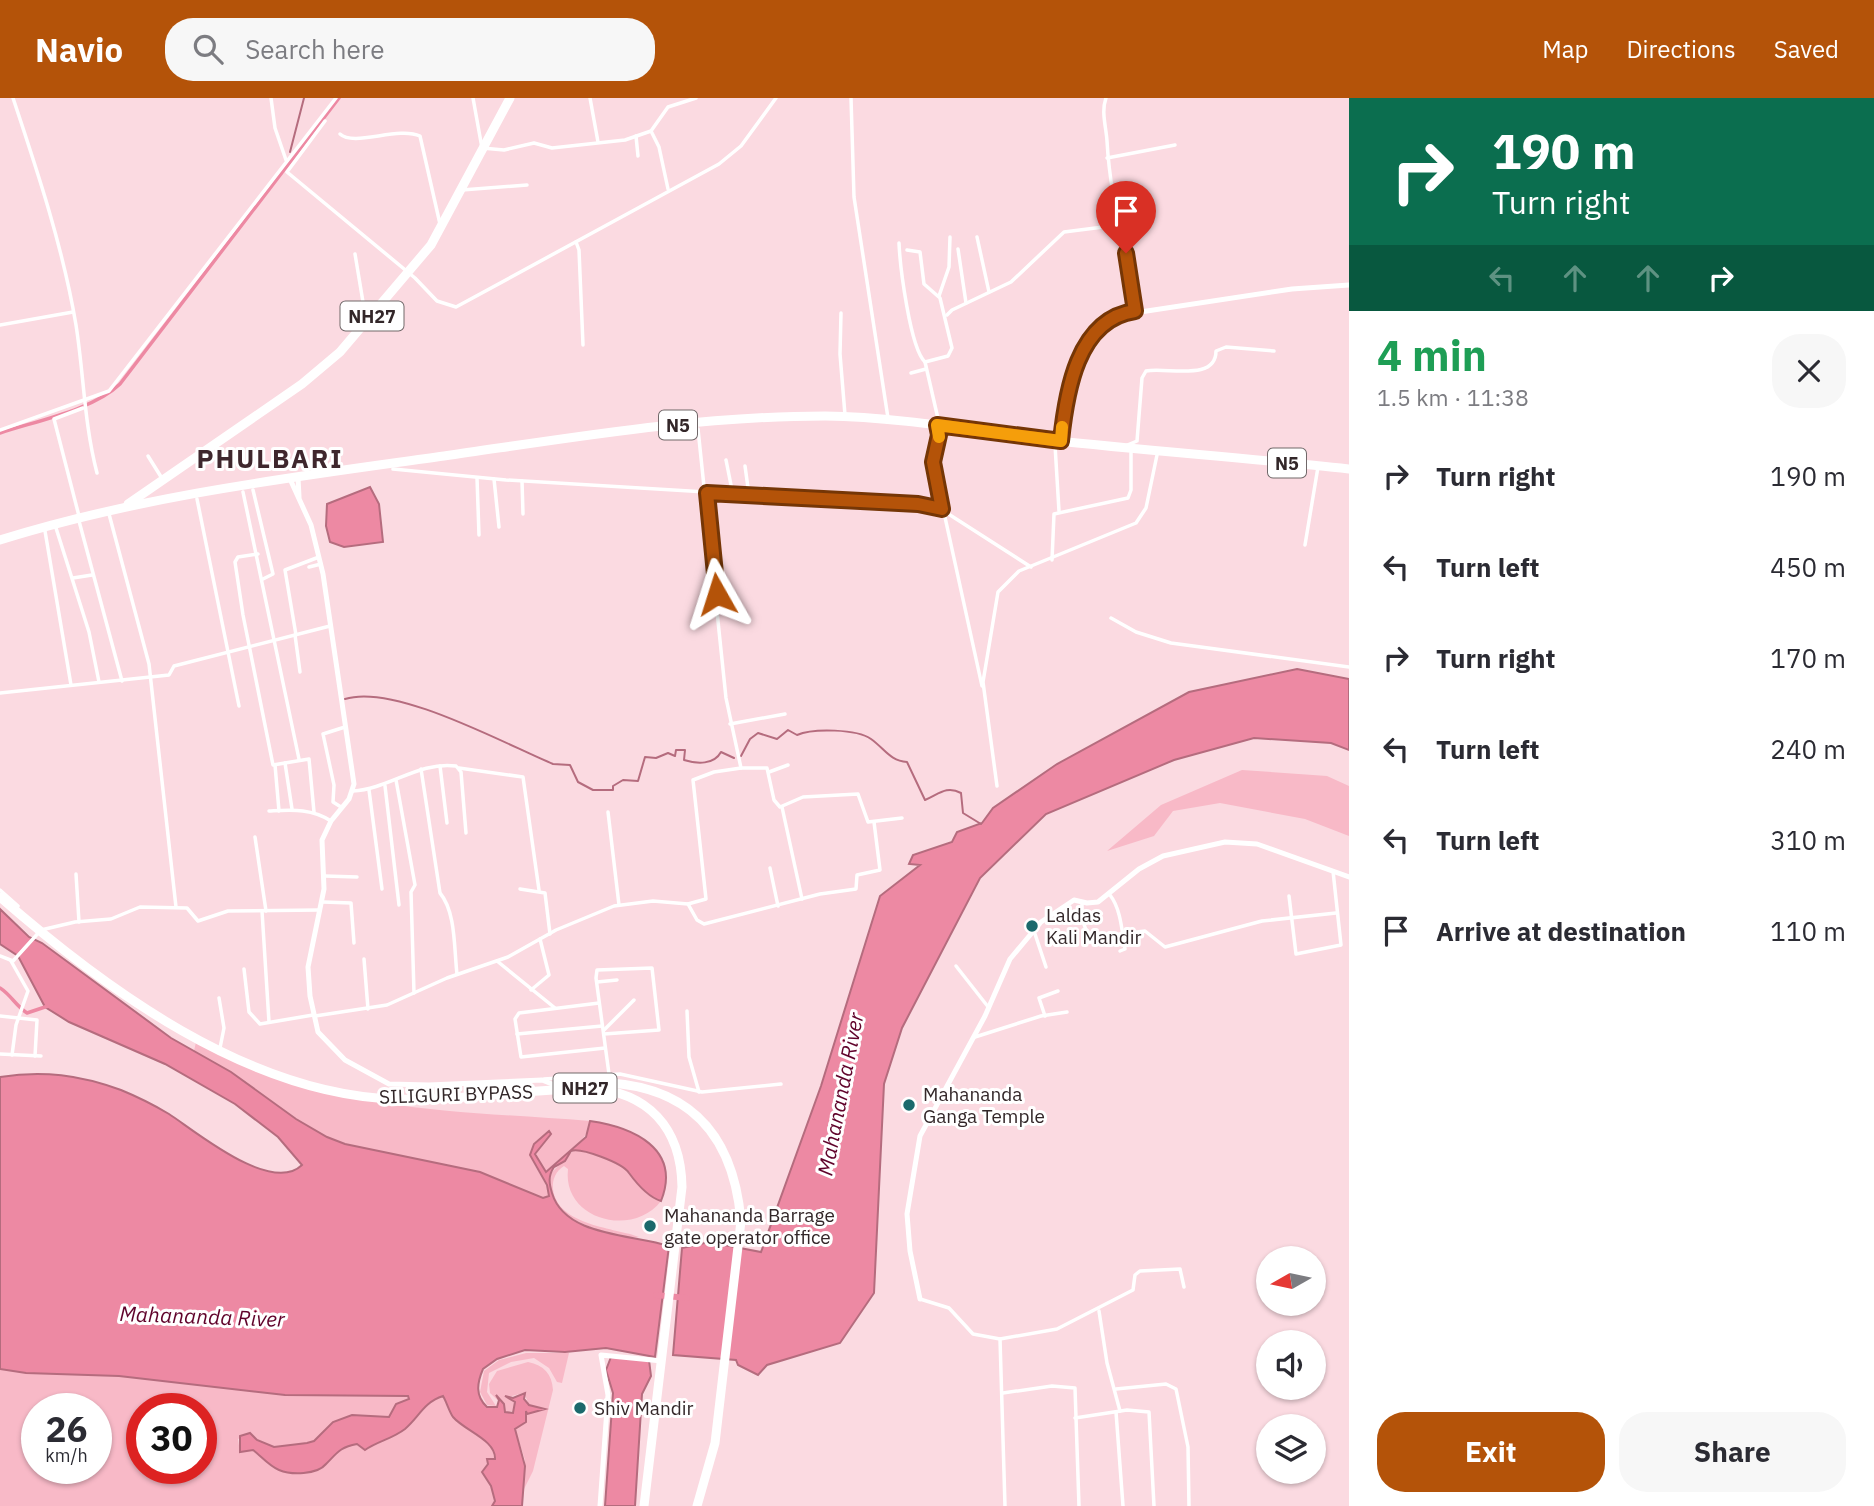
<!DOCTYPE html>
<meta charset="utf-8">
<style>
body{margin:0;font-family:"IBM Plex Sans",sans-serif;background:#f7f7f7;color:#2b2b33;height:100vh;display:flex;flex-direction:column;font-size:26px;white-space:nowrap}
*{box-sizing:border-box;margin:0}
p{font-size:23px;color:#7c7c81}
.icon{flex:none;width:38px;height:38px;fill:none;stroke:currentColor;stroke-width:2;stroke-linecap:round;stroke-linejoin:round}
.map{position:relative;flex:1;overflow:hidden}
.drawer{display:flex;flex-direction:column;background:#fff;width:525px}
.drawer>*{flex:none}
.hud{background:#0b6e4f;color:#fff;overflow:hidden}
.needle{width:46px;rotate:261deg}
.controls{position:absolute;left:1256px;top:1148px;display:grid;gap:14px}
.controls a{display:grid;place-items:center;width:70px;height:70px;border-radius:50%;background:#fff;box-shadow:0 2px 5px #0004;font-size:35px}
.speed{position:absolute;left:21px;top:1295px;display:flex;gap:14px;font-size:35px;font-weight:700;text-align:center}
.speed>*{display:grid;place-content:center;width:91px;height:91px;border-radius:50%;background:#fff;box-shadow:0 2px 5px #0004;line-height:1}
.speed small{font-size:18px;font-weight:400}
.speed .limit{border:10px solid #d22;background:#fff;color:#111}
.pin{position:absolute;display:grid;place-items:center;width:60px;height:60px;color:#fff;margin:-72px -30px;border-radius:50% 50% 50% 0;rotate:-45deg;box-shadow:0 0 7px #0007}
.pin .icon{rotate:45deg}
.me{position:absolute;width:77px;margin:-38px;rotate:354deg;stroke-linejoin:round;filter:drop-shadow(0 0 5px #0008)}
.turn{display:flex;align-items:center;gap:24px;height:147px;padding:0 28px;font-size:32px}
.turn .icon{width:91px;height:91px;stroke-width:2.5}
.turn b{display:block;font-size:49px;line-height:60px}
.lanes{display:flex;align-items:center;height:66px;padding:0 28px;background:#0003;justify-content:center;gap:35px;direction:ltr}
.lanes .off{opacity:.35}
.round{display:grid;place-items:center;flex:none;width:74px;height:74px;border-radius:28px;background:#f7f7f7}
.overview{display:flex;align-items:center;justify-content:space-between;height:119px;padding:0 28px}
h1{font-size:42px;font-weight:700;line-height:52px;color:#1e9e55}
.cta{display:flex;gap:14px;margin-top:auto;padding:14px 28px}
.cta a{flex:1;height:80px;border-radius:28px;background:#b45309;color:#fff;font-size:28px;font-weight:700;line-height:80px;text-align:center}
.cta a+a{background:#f7f7f7;color:#2b2b33}
ul{padding:0;list-style:none}
li{display:flex;align-items:center;gap:21px;height:91px;padding:0 28px}
li div{flex:1}
li b{display:block;font-size:26px}
li em{font-style:normal}
header{display:flex;align-items:center;gap:42px;box-sizing:border-box;height:98px;padding:0 35px;background:#b45309;color:#fff}
header strong{font-size:33px}
nav{display:flex;gap:38px;margin-inline-start:auto;font-size:24px}
.search{width:490px;height:63px;background:#f7f7f7;display:flex;align-items:center;gap:18px;box-sizing:border-box;padding:0 24px;border-radius:28px;color:#7c7c81;font-size:26px}
main{display:flex;flex:1;min-height:0}
.map>svg:first-child{display:block}
.green{fill:#f8b9c7;fill-rule:evenodd}
.water{fill:#ed89a3;stroke:#b56c7e;stroke-width:2}
.lines{fill:none;stroke-linecap:round;stroke-linejoin:round}
.stream{stroke:#b56c7e;stroke-width:2}
.canal{stroke:#ed89a3;stroke-width:3.5}
.river{stroke:#ed89a3;stroke-width:6}
.street{stroke:#fff;stroke-width:3.5}
.secondary{stroke:#fff;stroke-width:5}
.highway{stroke:#fff;stroke-width:9}
.route-casing{stroke:#753606;stroke-width:18}
.route{stroke:#b45309;stroke-width:12}
.slow{stroke:#f59e0b;stroke-width:12}
.poi-dot{fill:#1b696c;stroke:#fff;stroke-width:2.5}
.labels{text-anchor:middle;dominant-baseline:central;stroke-width:6;stroke-linejoin:round;paint-order:stroke}
.shield{fill:#fff;stroke:#706869;stroke-width:2}
.shield-label{font-size:18px;font-weight:bold;fill:#332729}
.poi-label{font-size:19px;fill:#332729;stroke:#fff;text-anchor:start}
.street-label{font-size:19px;fill:#332729;stroke:#fff}
.water-label{font-size:21px;font-style:italic;fill:#60032b;stroke:#fff}
.district-label{font-size:26px;font-weight:bold;letter-spacing:2px;fill:#3f272d;stroke:#fff}
</style>
<header>
<strong>Navio</strong>
<div class="search"><svg class="icon" aria-label="search" viewBox="0 0 24 24"><circle cx="10" cy="10" r="6"/><path d="M15 15l6 6"/></svg>Search here</div>
<nav><a>Map</a><a>Directions</a><a>Saved</a></nav>
</header>
<main>
<div class="map">
<svg width="1349" height="1408" viewBox="0 0 1349 1408">
<rect width="100%" height="100%" fill="#fbdae1"/>
<g class="green">
<path d="M1242,672L1327,678L1349,688V738L1305,721L1220,705L1173,713L1154,738L1107,753L1161,707Z"/>
<path d="M196,944C324,1014 449,1012 590,1023C591,1042 558,1061 546,1074L535,1056L551,1036L531,1052L532,1062L550,1094L549,1098L543,1100L480,1074L345,1046C290,1026 245,982 194,953Z"/>
<path d="M575,1051C588,1055 621,1063 629,1074C638,1085 648,1098 661,1103C633,1140 562,1122 568,1071L564,1068C556,1073 552,1081 553,1091C557,1128 617,1130 639,1139C622,1143 573,1125 560,1112C551,1103 549,1088 550,1076Z"/>
<path d="M526,1255H569L562,1285L557,1284L549,1270L534,1260L511,1264L489,1275L487,1294L496,1308L487,1307L480,1294L484,1273L499,1262Z"/>
<path d="M528,1264C544,1267 552,1276 553,1292L533,1373L524,1391L525,1362L515,1331L526,1324V1313L527,1316L545,1311L529,1307L524,1295L508,1299L515,1303L514,1313L505,1314V1309L490,1295L489,1286L497,1273Z"/>
<path d="M0,1271L26,1275L119,1278L285,1297L408,1298L409,1301L396,1306L389,1319L352,1317L333,1324L314,1343L307,1345L274,1349L257,1342L250,1335L238,1341L240,1354L253,1352C262,1357 269,1368 279,1372C313,1387 328,1351 357,1346L365,1352C378,1343 393,1341 405,1331C419,1318 424,1304 443,1298C447,1305 449,1313 453,1319C465,1334 496,1342 495,1361H487L488,1366L482,1374L491,1388L495,1403L492,1408H0ZM37,1311H96V1370H37ZM142,1311H201V1370H142Z"/>
</g>
<g class="water">
<path d="M370,389L379,406L383,444L344,449L330,444L326,428L327,406Z"/>
<path d="M1297,571L1349,581V652L1331,645L1254,640L1174,662L1046,716L980,780L902,930L884,986L874,1195L840,1245L767,1267L758,1277L738,1267L736,1262L673,1257L682,1150L709,1144L761,1154L821,988L880,798L920,767L909,766L913,757L952,744L957,734L982,725L993,710L1057,666L1189,594Z"/>
<path d="M0,811L29,839L42,845L171,940L231,974L296,1021L327,1039L345,1046L480,1074L543,1100L549,1098L547,1087L530,1057L534,1046L549,1033L551,1036L535,1056L546,1074L586,1039L590,1023C632,1029 682,1050 661,1103C648,1099 637,1086 629,1075C623,1065 580,1049 571,1053L565,1063L554,1069C548,1078 549,1085 552,1095C565,1139 633,1136 669,1148L655,1259L606,1250L565,1254L525,1252L497,1261L483,1271C477,1285 475,1298 487,1309H497L499,1302L496,1297L504,1306L505,1314L513,1315L515,1304L505,1298L513,1300L525,1295L524,1301L529,1307L545,1311L527,1316L526,1313V1324L515,1331L525,1368L522,1408H492L495,1403L491,1388L482,1374L488,1366L487,1361H495C496,1342 465,1333 453,1319C449,1313 447,1305 443,1298C424,1304 419,1319 405,1331C392,1341 378,1343 365,1352L357,1346C340,1349 337,1355 326,1366C317,1377 291,1377 279,1372C269,1368 261,1358 253,1352L240,1354V1338L250,1335L257,1342L274,1349L307,1345L314,1343L333,1324L352,1317L389,1319L396,1306L409,1301L408,1298L285,1297L119,1278L26,1275L0,1271V979C43,972 80,977 121,992C138,999 154,1007 169,1016C194,1032 271,1097 302,1067L278,1039L235,1006L165,966L69,924L45,909L18,858L0,846Z"/>
<path d="M611,1259L649,1262L651,1278L642,1296L635,1408H605L613,1295L606,1272Z"/>
</g>
<g class="lines">
<g class="stream">
<path d="M290,54L304,0"/>
<path d="M345,601C394,585 505,646 553,666L570,667L578,684L593,692H613V688L623,682L638,683L645,659L656,660L668,655L675,658L676,652H685L684,662C697,666 714,667 721,654L734,660"/>
<path d="M741,658L750,641L758,635L777,641L788,632L797,637C813,630 857,631 871,641C885,651 890,663 907,664L925,702C938,697 946,687 961,695L963,715L981,726"/>
</g>
<g class="canal">
<path d="M0,335C36,323 93,312 120,286L339,0"/>
<path d="M0,890C11,897 16,908 27,915L48,908"/>
</g>
<path class="river" d="M656,1197L687,1200"/>
<g class="street">
<path d="M13,0C38,75 63,150 76,227C84,278 84,325 97,375"/>
<path d="M271,0L275,30L286,62"/>
<path d="M473,0L482,50L504,52L534,45L552,50L625,42L651,33L668,9L696,0"/>
<path d="M590,0L598,44"/>
<path d="M851,0L854,99L888,320"/>
<path d="M1106,0C1101,14 1106,28 1107,43C1110,100 1126,156 1135,213"/>
<path d="M325,23L287,74L415,180L437,203L456,209L719,66L741,48L776,0"/>
<path d="M651,33L659,49L668,91"/>
<path d="M340,36C354,49 398,28 420,38L440,126"/>
<path d="M636,38L638,58"/>
<path d="M1107,60L1175,47"/>
<path d="M462,92L527,87"/>
<path d="M977,139L989,194"/>
<path d="M576,144L579,152L583,247"/>
<path d="M899,145C900,168 910,250 925,264"/>
<path d="M958,151L966,205"/>
<path d="M907,152L920,154L924,186L940,200L952,250L948,258L925,264L939,325"/>
<path d="M355,156L366,222"/>
<path d="M939,198L949,169L950,139"/>
<path d="M841,215L840,256L845,317"/>
<path d="M947,217L952,212L1011,184L1064,134L1119,127"/>
<path d="M0,227L73,214"/>
<path d="M911,275L926,271"/>
<path d="M698,331L726,600L741,670H767L774,702L780,709L803,699L858,696L868,724L902,720"/>
<path d="M0,332L109,293L336,0"/>
<path d="M940,333L934,369L982,588"/>
<path d="M1055,347L1059,413"/>
<path d="M1125,348L1137,343L1142,280L1146,273C1167,269 1216,284 1216,253L1226,249L1274,253"/>
<path d="M148,358L163,382"/>
<path d="M726,362L733,397"/>
<path d="M745,368L749,397"/>
<path d="M393,371L506,382L936,408L1031,469"/>
<path d="M477,380L479,437"/>
<path d="M494,381L499,429"/>
<path d="M522,383L523,416"/>
<path d="M253,392L273,476L263,481"/>
<path d="M243,394L299,661"/>
<path d="M197,401L239,608"/>
<path d="M109,416L149,566L176,809"/>
<path d="M79,418L54,321L83,310"/>
<path d="M79,423L122,583"/>
<path d="M56,430L89,534L99,584"/>
<path d="M45,433L71,587"/>
<path d="M1305,447L1318,369"/>
<path d="M258,456L238,459L235,464L243,517L273,667L309,661L314,714"/>
<path d="M1052,462L1054,416L1128,400L1131,392V355"/>
<path d="M309,469L321,466"/>
<path d="M73,480L92,477"/>
<path d="M1111,520L1136,534L1171,545L1349,569"/>
<path d="M295,537L300,574"/>
<path d="M296,537L285,472L319,459"/>
<path d="M0,595L169,577L174,568L330,528"/>
<path d="M730,626L785,616"/>
<path d="M285,665L292,711"/>
<path d="M275,667L279,713"/>
<path d="M440,668L447,725"/>
<path d="M459,670L523,679L539,792"/>
<path d="M421,671L440,795C456,814 454,851 457,876"/>
<path d="M769,674L788,667"/>
<path d="M396,682L415,787L411,794L414,895"/>
<path d="M385,688L399,807"/>
<path d="M997,688L983,584L998,494L1019,473L1136,425L1146,410L1157,357"/>
<path d="M369,692L382,791"/>
<path d="M353,693C389,691 419,663 456,668L461,674L466,735"/>
<path d="M341,709L333,704L334,687L323,636L345,629"/>
<path d="M782,709L802,801"/>
<path d="M269,713C291,712 311,710 331,723"/>
<path d="M608,714L619,807"/>
<path d="M255,739L266,813"/>
<path d="M770,770L778,808"/>
<path d="M76,776L79,824"/>
<path d="M325,778L357,779"/>
<path d="M520,791L545,795L550,836"/>
<path d="M0,792L18,808"/>
<path d="M1110,797C1121,811 1122,834 1125,851L1120,853"/>
<path d="M1289,798L1296,856L1341,847L1333,773"/>
<path d="M323,804L351,805L354,845"/>
<path d="M1082,804V821L1089,840L1145,833L1165,849L1262,823L1336,815"/>
<path d="M688,806L697,822L704,826L820,796L856,791L857,777L880,772L874,724"/>
<path d="M262,813L269,924"/>
<path d="M1034,833L1046,869"/>
<path d="M0,858L13,863L41,832L75,824L111,821L140,809L187,810L198,823L228,813L319,812"/>
<path d="M364,861L368,911"/>
<path d="M11,863L28,893L16,927L12,957"/>
<path d="M497,863L555,910"/>
<path d="M956,868L989,910"/>
<path d="M244,871L249,914L260,926L313,917"/>
<path d="M597,884L617,882"/>
<path d="M531,892L549,877L540,841"/>
<path d="M219,900L224,930L220,950"/>
<path d="M599,905L519,915L515,921L521,959L605,950"/>
<path d="M687,913L689,959L699,994"/>
<path d="M0,918L37,922L35,958"/>
<path d="M315,918L387,907L447,880L508,859L556,832L614,808L653,803L688,806L706,801L693,682L714,674L741,670"/>
<path d="M1045,918L1039,900L1058,893"/>
<path d="M604,932L634,902"/>
<path d="M517,936L602,928"/>
<path d="M604,936L659,932L652,870L597,872L596,880L609,976"/>
<path d="M975,939L1041,918L1067,914"/>
<path d="M0,956L41,958"/>
<path d="M544,981L620,976L702,994L781,986"/>
<path d="M920,1201L949,1210L973,1236L1000,1241L1005,1408"/>
<path d="M1099,1213L1107,1265L1120,1313"/>
<path d="M1000,1241L1057,1231L1133,1192L1135,1177L1140,1173L1180,1171L1184,1189"/>
<path d="M1116,1291L1166,1286L1176,1291L1188,1349L1189,1408"/>
<path d="M1003,1295L1052,1288L1075,1290L1079,1408"/>
<path d="M1116,1314L1123,1408"/>
<path d="M1075,1320L1127,1312L1149,1314L1154,1408"/>
</g>
<g class="secondary">
<path d="M1061,343C1065,301 1073,241 1114,218L1292,191L1349,187"/>
<path d="M298,380L299,399"/>
<path d="M290,381L311,427L323,476L354,686L349,701L331,723L322,742L324,791L308,869L310,898L318,934L345,962L389,986L429,987L542,982L552,986"/>
<path d="M920,1201L910,1153L907,1116L920,1038L985,918L1010,861L1041,824L1074,802L1087,805L1098,804L1139,771L1163,758L1225,744L1257,746L1349,779"/>
<path d="M600,1408L608,1297L601,1257L662,1263"/>
</g>
<g class="highway">
<path d="M128,406L302,286L340,254L431,147L510,0"/>
<path d="M0,442C144,397 295,379 444,358C570,340 697,318 825,318C900,319 975,333 1049,342C1149,353 1249,360 1349,371"/>
<path d="M0,799C105,891 248,996 394,1001C459,1003 525,992 589,990C648,994 681,1029 682,1089L644,1408"/>
<path d="M571,985C672,978 732,1020 741,1123L715,1345L697,1408"/>
<path d="M473,991L526,988"/>
</g>
</g>
<g class="lines">
<defs>
<path id="route" d="M717,496L707,395L918,406L942,411L933,364L939,337L937,327L1061,343C1066,295 1077,221 1135,213L1126,155"/>
</defs>
<use href="#route" class="route-casing"/>
<use href="#route" class="route"/>
<path class="slow" d="M939,339L937,327L1061,343L1062,329"/>
</g>
<g class="poi-dot">
<circle cx="1032" cy="828" r="7"/>
<circle cx="909" cy="1007" r="7"/>
<circle cx="650" cy="1128" r="7"/>
<circle cx="580" cy="1310" r="7"/>
</g>
<g class="labels">
<g class="shield">
<rect x="340.5" y="203.5" width="63" height="29" rx="5"/>
<rect x="659" y="312.5" width="38" height="29" rx="5"/>
<rect x="1268" y="350.5" width="38" height="29" rx="5"/>
<rect x="553.5" y="975.5" width="63" height="29" rx="5"/>
</g>
<g class="shield-label">
<text x="372" y="218">NH27</text>
<text x="678" y="327">N5</text>
<text x="1287" y="365">N5</text>
<text x="585" y="990">NH27</text>
</g>
<g class="poi-label">
<text x="1046" y="817">Laldas<tspan x="1046" dy="22">Kali Mandir</tspan></text>
<text x="923" y="996">Mahananda<tspan x="923" dy="22">Ganga Temple</tspan></text>
<text x="664" y="1117">Mahananda Barrage<tspan x="664" dy="22">gate operator office</tspan></text>
<text x="594" y="1310">Shiv Mandir</text>
</g>
<g class="street-label">
<text transform="translate(456 996) rotate(-2)">SILIGURI BYPASS</text>
</g>
<g class="water-label">
<text transform="translate(840 996) rotate(-79)">Mahananda River</text>
<text transform="translate(202 1218) rotate(2)">Mahananda River</text>
</g>
<g class="district-label">
<text x="270" y="360">PHULBARI</text>
</g>
</g>
</svg>
<div class="controls">
<a><svg class="needle" viewBox="-14 -14 28 28"><path d="M0-13l5 13h-10z" fill="#e53935"/><path d="M0 13l5-13h-10z" fill="#7c7c81"/></svg></a>
<a><svg class="icon" aria-label="sound" viewBox="0 0 24 24"><path d="M4 9h4l5-4v14l-5-4H4zM17 9q2 3 0 6"/></svg></a>
<a><svg class="icon" aria-label="layers" viewBox="0 0 24 24"><path d="M12 4l9 5-9 5-9-5zM3 14l9 5 9-5"/></svg></a>
</div>
<div class="speed"><div>26<small>km/h</small></div><div class="limit">30</div></div>
<div class="pin" style="left:1126px;top:155px;background:#d93025"><svg class="icon" aria-label="arrive" viewBox="0 0 24 24"><path d="M6 21V4h12l-3 4 3 4H6"/></svg></div>
<svg class="me" style="left:717px;top:496px" viewBox="-20 -20 40 40"><path d="M0-17L14 15 0 8-14 15z" fill="#b45309" stroke="#fff" stroke-width="4"/></svg>
</div>
<section class="drawer">
<div class="hud">
<div class="turn"><svg class="icon" aria-label="right" viewBox="0 0 24 24"><path d="M7 20v-9h11M14 6l5 5-5 5"/></svg><div><b>190 m</b>Turn right</div></div>
<div class="lanes"><svg class="icon off" aria-label="left" viewBox="0 0 24 24"><path d="M17 20v-9H6M10 6l-5 5 5 5"/></svg><svg class="icon off" aria-label="ahead" viewBox="0 0 24 24"><path d="M12 20V5M6 11l6-6 6 6"/></svg><svg class="icon off" aria-label="ahead" viewBox="0 0 24 24"><path d="M12 20V5M6 11l6-6 6 6"/></svg><svg class="icon" aria-label="right" viewBox="0 0 24 24"><path d="M7 20v-9h11M14 6l5 5-5 5"/></svg></div>
</div>
<div class="overview"><div><h1>4 min</h1><p>1.5 km · 11:38</p></div><a class="round"><svg class="icon" aria-label="close" viewBox="0 0 24 24"><path d="M6 6l12 12M18 6L6 18"/></svg></a></div>
<ul>
<li><svg class="icon" aria-label="right" viewBox="0 0 24 24"><path d="M7 20v-9h11M14 6l5 5-5 5"/></svg><div><b>Turn right</b></div><em>190 m</em></li>
<li><svg class="icon" aria-label="left" viewBox="0 0 24 24"><path d="M17 20v-9H6M10 6l-5 5 5 5"/></svg><div><b>Turn left</b></div><em>450 m</em></li>
<li><svg class="icon" aria-label="right" viewBox="0 0 24 24"><path d="M7 20v-9h11M14 6l5 5-5 5"/></svg><div><b>Turn right</b></div><em>170 m</em></li>
<li><svg class="icon" aria-label="left" viewBox="0 0 24 24"><path d="M17 20v-9H6M10 6l-5 5 5 5"/></svg><div><b>Turn left</b></div><em>240 m</em></li>
<li><svg class="icon" aria-label="left" viewBox="0 0 24 24"><path d="M17 20v-9H6M10 6l-5 5 5 5"/></svg><div><b>Turn left</b></div><em>310 m</em></li>
<li><svg class="icon" aria-label="arrive" viewBox="0 0 24 24"><path d="M6 21V4h12l-3 4 3 4H6"/></svg><div><b>Arrive at destination</b></div><em>110 m</em></li>
</ul>
<div class="cta"><a>Exit</a><a>Share</a></div>
</section>
</main>
